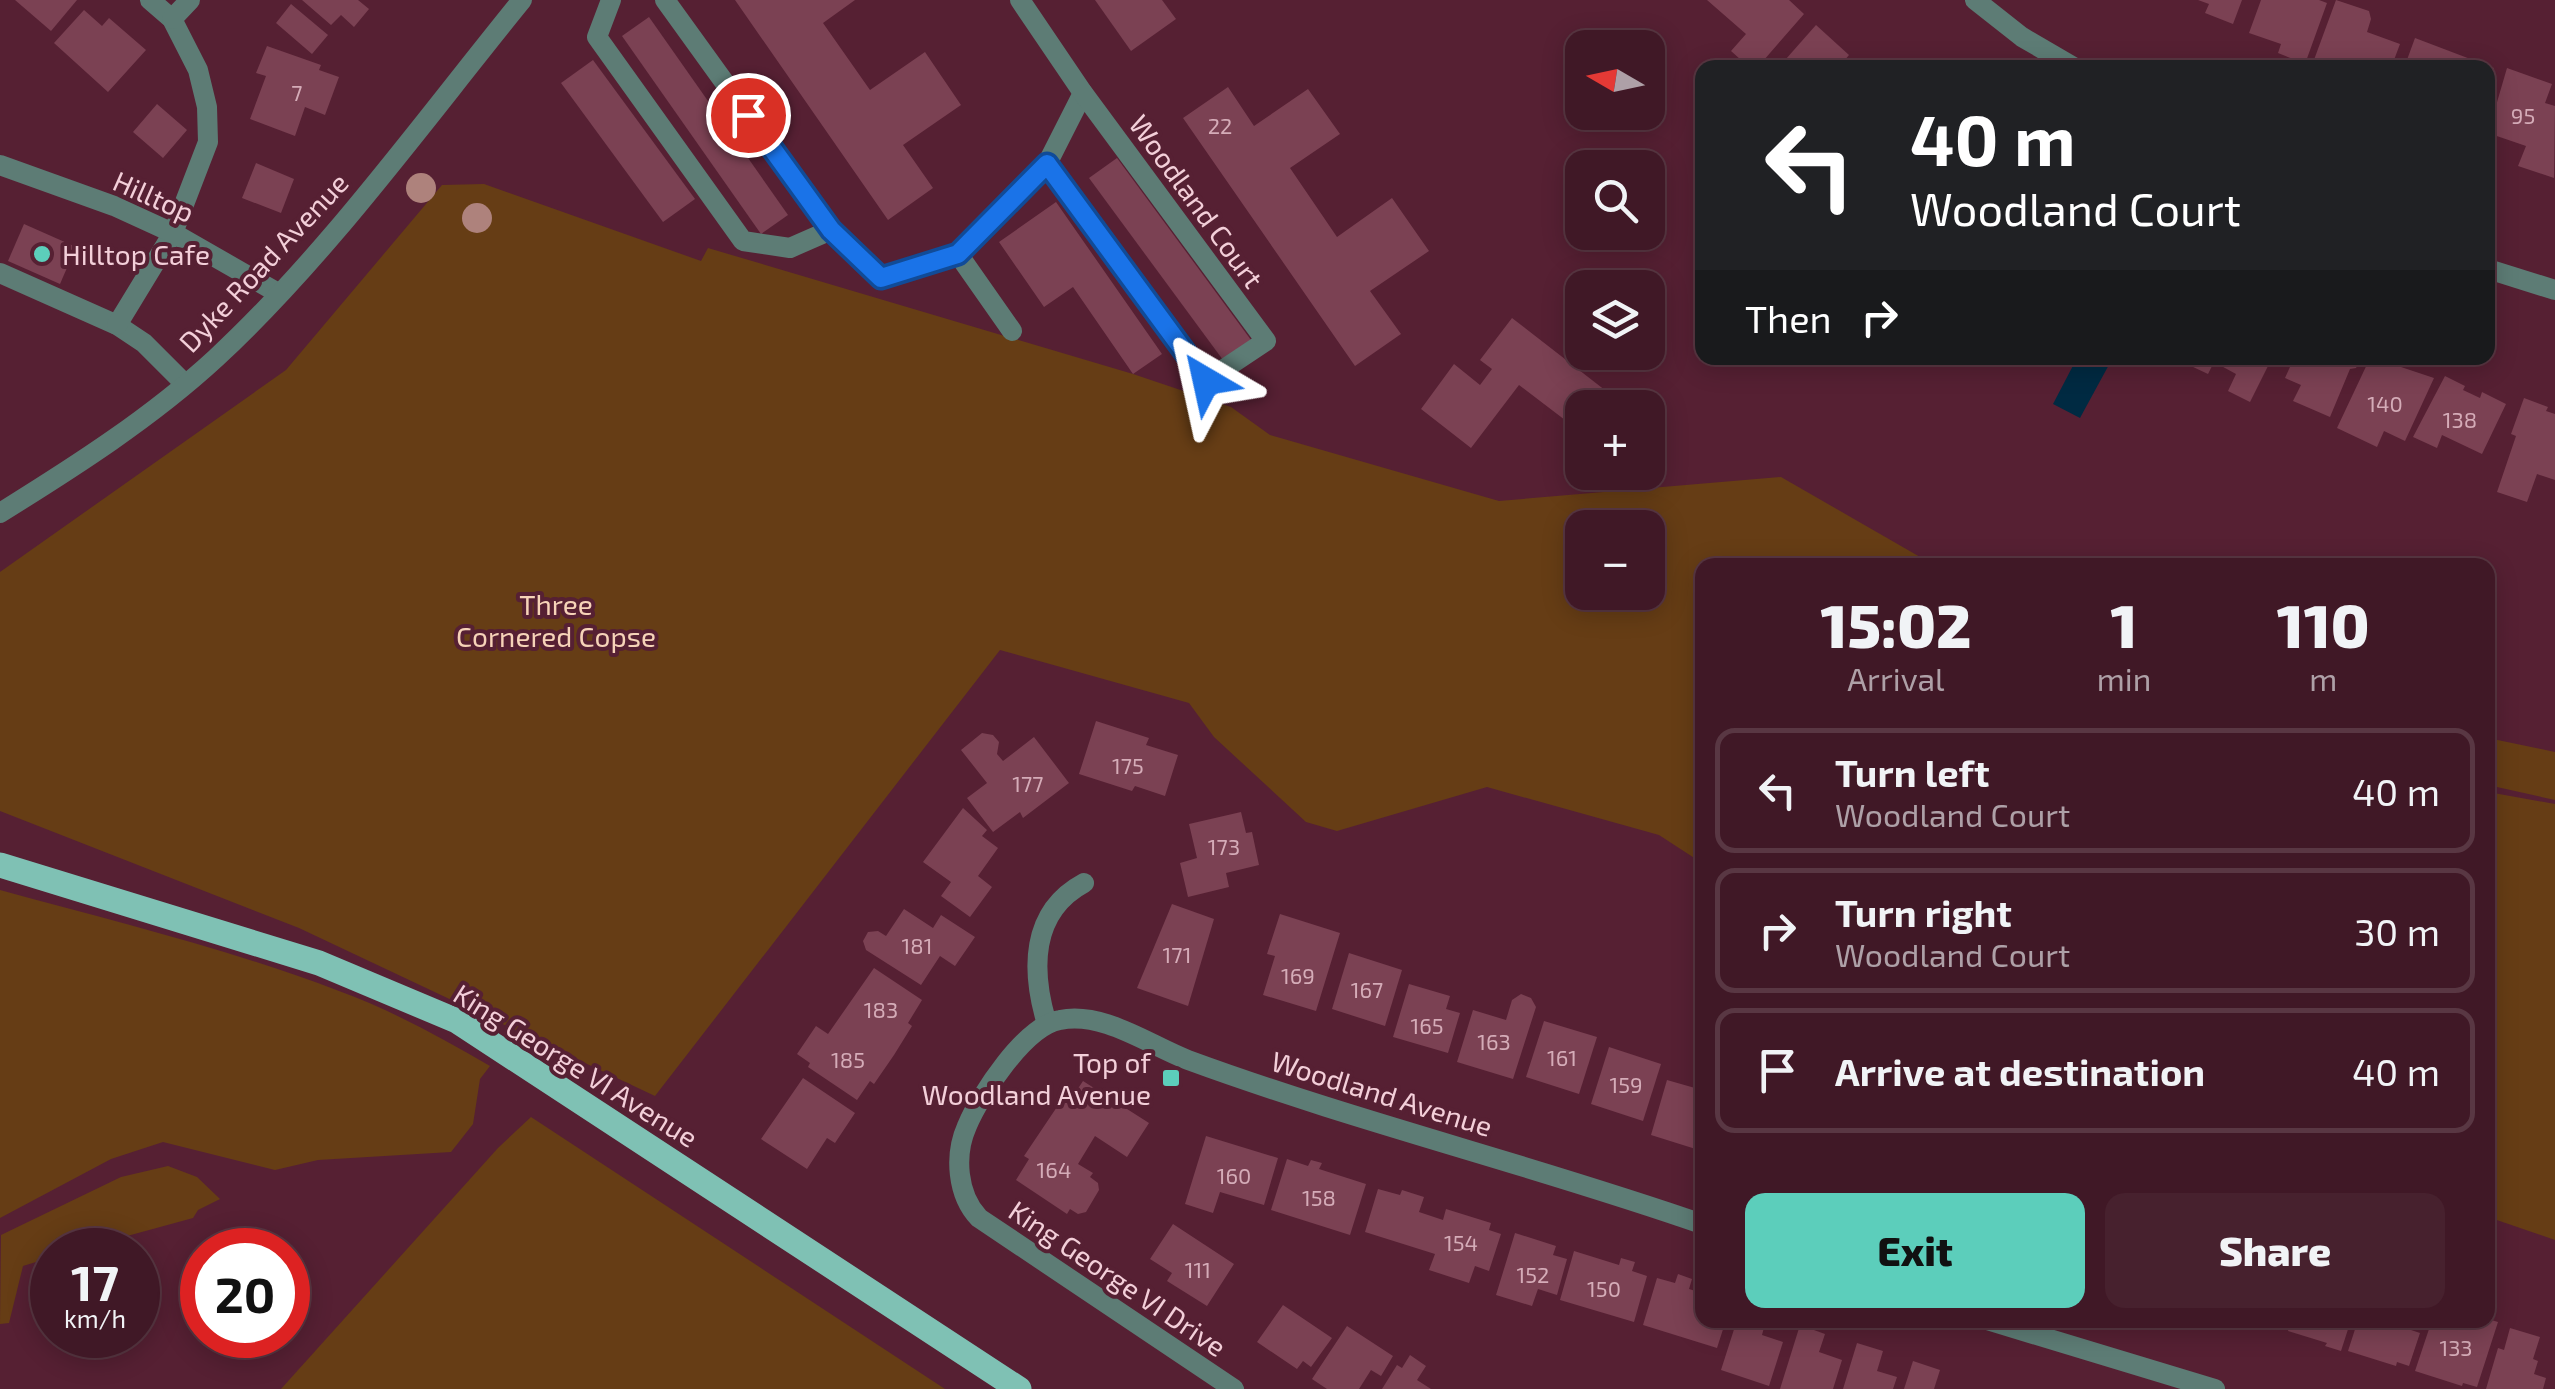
<!DOCTYPE html>
<meta charset="utf-8">
<style>
body{margin:0;font-family:"Exo 2",sans-serif;background:#47212e;color:#f1f3f6;height:100vh;display:flex;flex-direction:column;font-size:38px;white-space:nowrap}
*{box-sizing:border-box;margin:0}
p{font-size:32px;color:#aea0a7}
.icon{flex:none;width:55px;height:55px;fill:none;stroke:currentColor;stroke-width:2;stroke-linecap:round;stroke-linejoin:round}
.map{position:relative;flex:1;overflow:hidden}
.drawer{position:absolute;left:1695px;top:558px;width:800px;height:770px;display:flex;flex-direction:column;background:#401826;border-radius:20px;box-shadow:0 5px 25px #0003,0 0 0 2px #593743}
.drawer>*{flex:none}
.banner{position:absolute;left:1695px;top:60px;width:800px;height:305px;border-radius:20px;box-shadow:0 5px 25px #0003,0 0 0 2px #593743;background:#202124;color:#fff;overflow:hidden}
.needle{width:65px;rotate:279deg}
.fabs{position:absolute;left:1565px;top:30px;display:grid;gap:20px}
.fabs a{display:grid;place-items:center;width:100px;height:100px;border-radius:20px;background:#401826;box-shadow:0 5px 25px #0003,0 0 0 2px #593743;font-size:50px}
.speed{position:absolute;left:30px;top:1228px;display:flex;gap:20px;font-size:50px;font-weight:700;text-align:center}
.speed>*{display:grid;place-content:center;width:130px;height:130px;border-radius:50%;background:#401826;box-shadow:0 5px 25px #0003,0 0 0 2px #593743;line-height:1}
.speed small{font-size:25px;font-weight:400}
.speed .limit{border:15px solid #d22;background:#fff;color:#111}
.pin{position:absolute;display:grid;place-items:center;width:85px;height:85px;color:#fff;margin:-42px;border:5px solid #fff;border-radius:50%;box-shadow:0 2px 10px #0007}
.me{position:absolute;width:110px;margin:-55px;rotate:324deg;stroke-linejoin:round;filter:drop-shadow(0 0 8px #0008)}
.turn{display:flex;align-items:center;gap:35px;height:210px;padding:0 50px;font-size:45px}
.turn .icon{width:130px;height:130px;stroke-width:2.5}
.turn b{display:block;font-size:70px;line-height:85px}
.then{display:flex;align-items:center;height:95px;padding:0 50px;background:#0003;gap:20px;font-size:38px}
.eta{display:flex;justify-content:space-evenly;align-items:center;height:170px;text-align:center}
.eta b{font-size:60px;font-weight:800;line-height:70px}
.action{display:flex;gap:20px;margin-top:auto;padding:20px 50px}
.action a{flex:1;height:115px;border-radius:20px;background:#5ccebb;color:#111;font-size:40px;font-weight:800;line-height:115px;text-align:center}
.action a+a{background:#47212e;color:#f1f3f6}
ul{padding:0;list-style:none}
li{display:flex;align-items:center;gap:30px;height:125px;margin:0 20px 15px;padding:0 30px;border:5px solid #593743;border-radius:20px}
li div{flex:1}
li b{display:block;font-size:38px}
li em{font-style:normal}
.map>svg:first-child{display:block}
.green{fill:#663d15;fill-rule:evenodd}
.water{fill:#002a42}
.building{fill:#7b4153}
.lines{fill:none;stroke-linecap:round;stroke-linejoin:round}
.service{stroke:#5d7c75;stroke-width:20}
.minor{stroke:#5d7c75;stroke-width:20}
.tertiary{stroke:#5d7c75;stroke-width:20}
.primary{stroke:#7fc1b4;stroke-width:25}
.tree{fill:#ae827c}
.route-casing{stroke:#114b97;stroke-width:25}
.route{stroke:#1a73e8;stroke-width:18}
.poi-dot{fill:#5ccebb;stroke:#562033;stroke-width:4}
.labels{text-anchor:middle;dominant-baseline:central;stroke-width:8;stroke-linejoin:round;paint-order:stroke}
.number-label{font-size:22px;fill:#d5acb8}
.street-label{font-size:28px;fill:#f3cfd9;stroke:#562033}
.poi-label{font-size:28px;fill:#f3cfd9;stroke:#562033;text-anchor:start}
.park-label{font-size:28px;fill:#f6d3b8;stroke:#562033}
</style>
<div class="map">
<svg width="2555" height="1389" viewBox="0 0 2555 1389">
<rect width="100%" height="100%" fill="#562033"/>
<g class="green">
<path d="M484,184L701,261L708,248L1133,374L1231,407L1270,435L1499,501L1781,477L1934,565H1702V863L1659,835L1487,787L1337,831L1306,822L1214,737L1189,703L1000,650L655,1096L299,928L0,811V572L286,370L442,185ZM1582,528H1648V592H1582Z"/>
<path d="M2488,738L2555,752V800L2488,785Z"/>
<path d="M2488,792L2555,804V1240L2488,1217Z"/>
<path d="M0,890C113,921 229,949 339,991C391,1010 442,1038 490,1066L480,1079L473,1124L451,1152L318,1160L275,1170L163,1142L111,1159L0,1218Z"/>
<path d="M531,1117L945,1389H281L498,1148Z"/>
<path d="M168,1166L197,1177L220,1199L198,1210L193,1218L76,1250H52V1257L23,1266L9,1323L0,1324L1,1235L121,1177Z"/>
</g>
<path class="water" d="M2077,358H2104L2111,361L2080,418L2053,404Z"/>
<g class="building">
<path d="M15,0H77L51,31Z"/>
<path d="M302,0H358L369,9L354,27L341,15L331,25Z"/>
<path d="M735,0H855L823,23L870,90L925,52L961,105L903,145L933,188L888,220Z"/>
<path d="M1095,0H1162L1176,19L1131,51Z"/>
<path d="M1707,0H1789L1804,14L1757,68H1750L1731,51L1746,34Z"/>
<path d="M2198,0H2242L2233,24L2205,13L2209,4Z"/>
<path d="M2261,0H2319L2327,3L2305,64L2278,53L2281,44L2249,33Z"/>
<path d="M2336,0L2369,11L2371,19L2367,32L2400,44L2391,68H2311Z"/>
<path d="M291,4L328,35L312,54L276,23Z"/>
<path d="M84,10L102,26L109,18L146,50L108,92L54,43Z"/>
<path d="M649,17L788,215L761,234L622,36Z"/>
<path d="M1816,25L1849,55L1838,68H1778Z"/>
<path d="M2415,38L2494,68L2488,85V68H2404Z"/>
<path d="M267,46L321,65L319,70L339,77L325,115L305,107L295,136L250,119L266,76L256,73Z"/>
<path d="M593,60L695,199L663,222L561,83Z"/>
<path d="M2507,68L2552,84L2545,103L2555,106L2554,178L2518,166L2526,146L2488,133Z"/>
<path d="M1228,87L1254,126L1308,89L1340,134L1290,168L1337,237L1392,198L1429,251L1370,291L1401,334L1355,366L1183,118Z"/>
<path d="M157,104L187,130L163,158L133,132Z"/>
<path d="M1117,158L1251,340L1223,360L1089,178Z"/>
<path d="M256,163L294,179L281,213L242,198Z"/>
<path d="M1056,202L1162,354L1133,374L1073,287L1044,307L999,242Z"/>
<path d="M24,224L76,247L60,284L8,261Z"/>
<path d="M1512,318L1628,408H1582V433L1519,385L1471,448L1421,409L1454,364L1480,385L1492,369L1480,360Z"/>
<path d="M2174,358H2272L2250,402L2228,391L2236,374L2214,362L2208,374Z"/>
<path d="M2294,358H2361L2356,368L2350,369L2330,417L2293,401L2301,385L2285,378Z"/>
<path d="M2370,358H2391L2395,359L2392,364L2434,378L2405,441L2384,431L2377,447L2337,428Z"/>
<path d="M2445,376L2465,386L2463,390L2480,398L2482,392L2506,404L2482,454L2442,435L2437,448L2413,437Z"/>
<path d="M2524,398L2548,407L2546,411L2555,414V480L2537,474L2527,502L2497,492L2516,436L2511,434Z"/>
<path d="M1096,721L1149,738L1146,745L1178,755L1165,796L1135,786L1132,791L1079,774Z"/>
<path d="M982,733L993,735L999,742L997,754L1003,761L1034,737L1069,783L1023,818L1020,812L993,832L967,798L987,783L961,750Z"/>
<path d="M963,808L987,830L982,836L998,848L978,876L992,887L970,917L941,896L951,882L923,862Z"/>
<path d="M1241,812L1246,833L1252,832L1259,865L1226,873L1229,887L1188,897L1180,863L1197,858L1189,824Z"/>
<path d="M1172,904L1214,919L1188,1006L1137,988Z"/>
<path d="M904,909L933,928L941,915L975,937L955,966L940,956L921,985L866,950L863,941L868,932L878,931L886,936Z"/>
<path d="M1280,914L1340,933L1316,1011L1263,995L1275,956L1267,954Z"/>
<path d="M1349,953L1402,970L1385,1026L1332,1009Z"/>
<path d="M874,968L922,1000L908,1023L912,1026L894,1055L874,1084L870,1081L857,1100L808,1067L810,1063L797,1054L816,1026L828,1034Z"/>
<path d="M1409,984L1450,996L1446,1009L1460,1013L1448,1053L1393,1037Z"/>
<path d="M1521,994L1531,998L1536,1007L1513,1079L1457,1062L1473,1010L1506,1020L1512,1000Z"/>
<path d="M1544,1021L1597,1037L1579,1094L1526,1077Z"/>
<path d="M1609,1047L1661,1064L1643,1121L1591,1104Z"/>
<path d="M803,1078L855,1113L835,1143L827,1138L807,1169L761,1139Z"/>
<path d="M1667,1080L1702,1090V1151L1651,1135Z"/>
<path d="M1083,1081L1149,1123L1127,1157L1095,1136L1078,1164L1093,1173L1090,1177L1098,1183L1099,1190L1086,1212L1078,1214L1070,1209L1067,1214L1016,1180L1029,1159L1024,1156L1065,1095L1071,1099Z"/>
<path d="M1206,1136L1278,1158L1264,1205L1220,1192L1213,1213L1185,1204Z"/>
<path d="M1287,1159L1308,1166L1311,1160L1322,1163L1319,1169L1366,1184L1350,1235L1271,1210Z"/>
<path d="M1378,1189L1400,1195L1402,1190L1424,1197L1419,1212L1443,1220L1446,1209L1491,1223L1489,1230L1501,1234L1489,1271L1475,1266L1469,1283L1429,1270L1435,1254L1365,1232Z"/>
<path d="M1173,1224L1234,1264L1207,1306L1167,1281L1172,1273L1150,1259Z"/>
<path d="M1515,1233L1556,1246L1553,1255L1567,1259L1557,1295L1538,1289L1532,1306L1496,1295Z"/>
<path d="M1574,1251L1619,1265L1621,1258L1635,1262L1632,1271L1647,1276L1634,1322L1560,1300Z"/>
<path d="M1678,1274L1692,1279L1689,1289L1702,1293V1320H1726L1717,1348L1643,1325L1657,1278L1675,1283Z"/>
<path d="M1283,1305L1332,1338L1311,1367L1303,1361L1297,1369L1257,1342Z"/>
<path d="M2488,1319L2498,1322L2477,1387L2463,1383L2462,1386L2415,1371L2432,1320Z"/>
<path d="M1737,1320H1766L1762,1335L1783,1342L1769,1386L1721,1370Z"/>
<path d="M2291,1320H2351L2341,1351L2325,1346L2327,1343L2288,1331Z"/>
<path d="M2358,1320L2410,1321L2408,1329L2420,1333L2409,1366L2397,1362L2396,1366L2348,1351Z"/>
<path d="M1800,1325L1825,1334L1819,1352L1842,1360L1833,1389H1780Z"/>
<path d="M1347,1326L1393,1356L1381,1376L1371,1370L1359,1389H1327L1312,1379Z"/>
<path d="M2510,1328L2540,1337L2533,1359L2538,1361L2534,1374L2546,1378L2543,1389H2486L2498,1348L2504,1350Z"/>
<path d="M1857,1343L1883,1351L1877,1371L1897,1377L1893,1389H1843Z"/>
<path d="M1410,1355L1426,1366L1417,1380L1431,1389H1382L1397,1365L1402,1368Z"/>
<path d="M1913,1361L1940,1370L1934,1389H1904Z"/>
</g>
<g class="lines">
<g class="service">
<path d="M611,0L597,37L743,241L790,248L831,230"/>
<path d="M665,0L831,230L881,278L958,254L1047,164L1083,93"/>
<path d="M1020,0L1083,93L1266,341L1206,381L1047,164"/>
<path d="M958,254L1012,331"/>
<path d="M0,273L117,325L144,343L185,384"/>
<path d="M117,325L173,233"/>
</g>
<g class="minor">
<path d="M150,0L172,19L198,70L207,107L208,142L173,233"/>
<path d="M1975,0L2022,37L2075,68"/>
<path d="M172,19L190,0"/>
<path d="M0,165L114,206L173,233L278,293"/>
<path d="M2488,269L2555,290"/>
<path d="M1047,1024C1031,971 1030,912 1084,883"/>
<path d="M1987,1320L2215,1389"/>
<path d="M1234,1389L979,1218C957,1195 954,1155 967,1126C980,1095 1025,1026 1060,1020C1103,1011 1149,1045 1188,1060C1357,1122 1533,1165 1702,1224"/>
</g>
<path class="tertiary" d="M0,513C74,467 151,418 216,358C328,254 425,119 522,0"/>
<path class="primary" d="M0,865L319,963L457,1021L1019,1389"/>
</g>
<g class="tree">
<circle cx="421" cy="188" r="15"/>
<circle cx="477" cy="218" r="15"/>
</g>
<g class="lines">
<defs>
<path id="route" d="M748,115L831,230L881,278L958,254L1047,164L1206,381"/>
</defs>
<use href="#route" class="route-casing"/>
<use href="#route" class="route"/>
</g>
<g class="poi-dot">
<circle cx="42" cy="254" r="10"/>
<rect x="1161" y="1068" width="20" height="20" rx="5"/>
</g>
<g class="labels">
<g class="number-label">
<text x="297" y="92">7</text>
<text x="2523" y="115">95</text>
<text x="1220" y="125">22</text>
<text x="2385" y="403">140</text>
<text x="2460" y="419">138</text>
<text x="1128" y="765">175</text>
<text x="1028" y="783">177</text>
<text x="1224" y="846">173</text>
<text x="917" y="945">181</text>
<text x="1177" y="954">171</text>
<text x="1298" y="975">169</text>
<text x="1367" y="989">167</text>
<text x="881" y="1009">183</text>
<text x="1427" y="1025">165</text>
<text x="1494" y="1041">163</text>
<text x="1562" y="1057">161</text>
<text x="848" y="1059">185</text>
<text x="1626" y="1084">159</text>
<text x="1054" y="1169">164</text>
<text x="1234" y="1175">160</text>
<text x="1319" y="1197">158</text>
<text x="1461" y="1242">154</text>
<text x="1198" y="1269">111</text>
<text x="1533" y="1274">152</text>
<text x="1604" y="1288">150</text>
<text x="2456" y="1347">133</text>
</g>
<g class="street-label">
<text transform="translate(154 196) rotate(24)">Hilltop</text>
<text transform="translate(1197 201) rotate(54)">Woodland Court</text>
<text transform="translate(263 262) rotate(-47)">Dyke Road Avenue</text>
<text transform="translate(576 1065) rotate(32)">King George VI Avenue</text>
<text transform="translate(1382 1093) rotate(17)">Woodland Avenue</text>
<text transform="translate(1118 1278) rotate(34)">King George VI Drive</text>
</g>
<g class="poi-label">
<text x="62" y="254">Hilltop Cafe</text>
<text x="1151" y="1062" text-anchor="end">Top of<tspan x="1151" dy="32">Woodland Avenue</tspan></text>
</g>
<g class="park-label">
<text x="556" y="604">Three<tspan x="556" dy="32">Cornered Copse</tspan></text>
</g>
</g>
</svg>
<div class="fabs">
<a><svg class="needle" viewBox="-14 -14 28 28"><path d="M0-13l5 13h-10z" fill="#e53935"/><path d="M0 13l5-13h-10z" fill="#aea0a7"/></svg></a>
<a><svg class="icon" aria-label="search" viewBox="0 0 24 24"><circle cx="10" cy="10" r="6"/><path d="M15 15l6 6"/></svg></a>
<a><svg class="icon" aria-label="layers" viewBox="0 0 24 24"><path d="M12 4l9 5-9 5-9-5zM3 14l9 5 9-5"/></svg></a>
<a>+</a>
<a>−</a>
</div>
<div class="speed"><div>17<small>km/h</small></div><div class="limit">20</div></div>
<div class="pin" style="left:748px;top:115px;background:#d93025"><svg class="icon" aria-label="arrive" viewBox="0 0 24 24"><path d="M6 21V4h12l-3 4 3 4H6"/></svg></div>
<svg class="me" style="left:1206px;top:381px" viewBox="-20 -20 40 40"><path d="M0-17L14 15 0 8-14 15z" fill="#1a73e8" stroke="#fff" stroke-width="4"/></svg>
<div class="banner">
<div class="turn"><svg class="icon" aria-label="left" viewBox="0 0 24 24"><path d="M17 20v-9H6M10 6l-5 5 5 5"/></svg><div><b>40 m</b>Woodland Court</div></div>
<div class="then">Then<svg class="icon" aria-label="right" viewBox="0 0 24 24"><path d="M7 20v-9h11M14 6l5 5-5 5"/></svg></div>
</div>
<section class="drawer">
<div class="eta">
<div><b>15:02</b><p>Arrival</p></div>
<div><b>1</b><p>min</p></div>
<div><b>110</b><p>m</p></div>
</div>
<ul>
<li><svg class="icon" aria-label="left" viewBox="0 0 24 24"><path d="M17 20v-9H6M10 6l-5 5 5 5"/></svg><div><b>Turn left</b><p>Woodland Court</p></div><em>40 m</em></li>
<li><svg class="icon" aria-label="right" viewBox="0 0 24 24"><path d="M7 20v-9h11M14 6l5 5-5 5"/></svg><div><b>Turn right</b><p>Woodland Court</p></div><em>30 m</em></li>
<li><svg class="icon" aria-label="arrive" viewBox="0 0 24 24"><path d="M6 21V4h12l-3 4 3 4H6"/></svg><div><b>Arrive at destination</b></div><em>40 m</em></li>
</ul>
<div class="action"><a>Exit</a><a>Share</a></div>
</section>
</div>
